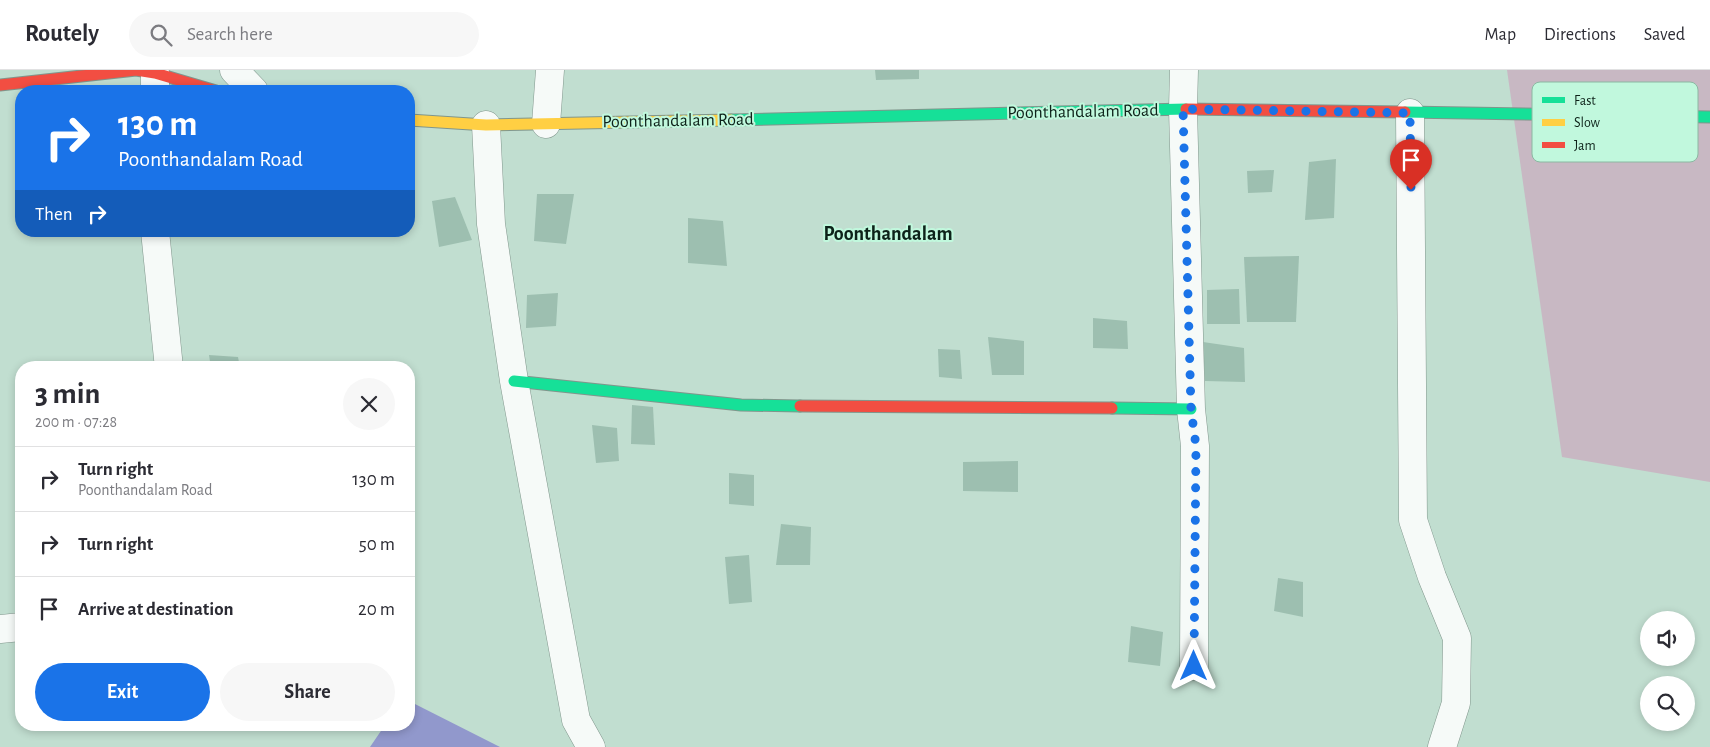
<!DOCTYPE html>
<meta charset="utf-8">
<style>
body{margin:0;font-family:"Alegreya Sans",sans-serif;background:#f7f7f7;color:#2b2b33;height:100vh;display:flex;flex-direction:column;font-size:19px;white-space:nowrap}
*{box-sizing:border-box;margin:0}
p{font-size:16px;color:#7c7c81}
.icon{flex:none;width:28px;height:28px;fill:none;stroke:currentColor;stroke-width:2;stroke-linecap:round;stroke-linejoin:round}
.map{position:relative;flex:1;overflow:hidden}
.drawer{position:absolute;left:15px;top:291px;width:400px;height:370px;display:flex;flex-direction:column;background:#fff;border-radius:20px;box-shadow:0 2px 8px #0003}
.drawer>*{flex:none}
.banner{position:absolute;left:15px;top:15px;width:400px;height:152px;border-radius:20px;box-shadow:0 2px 8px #0003;background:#1a73e8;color:#fff;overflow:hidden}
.buttons{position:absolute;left:1640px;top:541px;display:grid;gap:10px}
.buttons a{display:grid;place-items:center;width:55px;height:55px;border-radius:50%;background:#fff;box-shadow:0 2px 8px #0003;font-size:25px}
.pin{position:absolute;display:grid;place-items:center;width:42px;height:42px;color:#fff;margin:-51px -21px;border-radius:50% 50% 50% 0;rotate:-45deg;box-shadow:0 0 5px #0007}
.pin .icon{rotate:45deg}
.me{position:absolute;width:55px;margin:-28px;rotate:0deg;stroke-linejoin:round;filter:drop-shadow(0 0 4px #0008)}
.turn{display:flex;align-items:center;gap:18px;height:105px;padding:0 20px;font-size:22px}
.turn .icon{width:65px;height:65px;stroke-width:2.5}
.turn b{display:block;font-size:35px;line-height:42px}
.then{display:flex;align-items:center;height:48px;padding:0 20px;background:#0003;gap:10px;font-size:19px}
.round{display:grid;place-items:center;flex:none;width:52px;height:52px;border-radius:26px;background:#f7f7f7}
.headline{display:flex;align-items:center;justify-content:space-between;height:85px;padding:0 20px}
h1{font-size:30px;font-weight:700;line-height:38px}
.action{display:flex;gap:10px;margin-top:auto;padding:10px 20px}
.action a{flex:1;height:58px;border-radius:30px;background:#1a73e8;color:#fff;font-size:20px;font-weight:700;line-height:58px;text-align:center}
.action a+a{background:#f7f7f7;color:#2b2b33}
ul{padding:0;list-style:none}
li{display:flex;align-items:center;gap:15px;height:65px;padding:0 20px;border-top:1px solid #e1e1e2}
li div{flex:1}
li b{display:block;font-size:19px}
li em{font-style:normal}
header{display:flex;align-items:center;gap:30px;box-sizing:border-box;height:70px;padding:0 25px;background:#fff;border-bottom:1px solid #e1e1e2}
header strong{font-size:24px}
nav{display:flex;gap:28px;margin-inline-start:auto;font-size:18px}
.search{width:350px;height:45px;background:#f7f7f7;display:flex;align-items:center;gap:12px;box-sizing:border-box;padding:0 18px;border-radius:28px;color:#7c7c81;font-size:19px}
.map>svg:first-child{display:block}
.green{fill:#c8b8c3}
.water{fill:#9198cc}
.building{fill:#9dbfb0}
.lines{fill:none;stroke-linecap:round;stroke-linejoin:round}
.street-casing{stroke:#80968c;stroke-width:29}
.fast-casing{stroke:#80968c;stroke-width:13}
.slow-casing{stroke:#80968c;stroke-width:13}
.jam-casing{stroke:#80968c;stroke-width:13}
.street{stroke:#f6faf8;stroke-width:28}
.fast{stroke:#16e098;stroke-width:11}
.slow{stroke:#ffcf43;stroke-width:11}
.jam{stroke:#f24e42;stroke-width:11}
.route{stroke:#1a73e8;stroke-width:9;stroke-dasharray:0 16.2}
.labels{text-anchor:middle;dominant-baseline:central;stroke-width:4;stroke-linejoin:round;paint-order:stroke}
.street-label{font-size:18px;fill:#0d2219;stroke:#c1f8dd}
.quarter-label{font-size:20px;font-weight:bold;fill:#0d2219;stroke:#c1f8dd}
.key{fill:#c1f8dd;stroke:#8bb8a2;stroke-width:1}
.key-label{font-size:14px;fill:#0d2219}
</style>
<header>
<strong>Routely</strong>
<div class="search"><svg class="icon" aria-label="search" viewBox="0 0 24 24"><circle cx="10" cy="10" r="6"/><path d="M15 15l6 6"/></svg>Search here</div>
<nav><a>Map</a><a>Directions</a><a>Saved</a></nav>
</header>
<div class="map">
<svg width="1710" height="677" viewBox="0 0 1710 677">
<rect width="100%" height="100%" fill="#c1ded0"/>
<path class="green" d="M1507,0H1710V412L1562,387Z"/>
<path class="water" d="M409,631L500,677H370L385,655H409Z"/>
<g class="building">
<path d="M875,0H919V9L876,10Z"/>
<path d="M1336,89L1334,148L1305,150L1309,92Z"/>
<path d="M1274,100L1272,122L1248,123L1247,101Z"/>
<path d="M537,124H574L566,174L534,171Z"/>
<path d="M455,127L472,170L439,177L432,131Z"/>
<path d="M688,148L723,151L727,196L688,193Z"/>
<path d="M1299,186L1296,252H1247L1244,187Z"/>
<path d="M1239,219L1240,254H1207V220Z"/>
<path d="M558,223L556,256L526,258L527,225Z"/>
<path d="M1093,248L1127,251L1128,279L1093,278Z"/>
<path d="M988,267L1024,271V305H992Z"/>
<path d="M1203,272L1244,278L1245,312L1205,311Z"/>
<path d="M938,279L960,280L962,309L939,307Z"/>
<path d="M209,285L238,287L240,298H211Z"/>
<path d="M632,335L653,337L655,375L631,374Z"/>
<path d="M592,355L617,358L619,391L596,393Z"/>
<path d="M1018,391V422L963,421V392Z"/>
<path d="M729,403L754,405V436L729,434Z"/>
<path d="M781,454L811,457L810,495H776Z"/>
<path d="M749,485L752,532L729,534L725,487Z"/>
<path d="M1278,508L1303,512V547L1274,541Z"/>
<path d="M1131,556L1163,562L1160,596L1128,592Z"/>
</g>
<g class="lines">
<defs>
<g id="street">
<path d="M234,0L254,21"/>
<path d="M1184,0L1183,39L1191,339L1195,376L1194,596"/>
<path d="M155,3V21"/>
<path d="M1410,43L1413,450L1432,507L1457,568L1456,633L1442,677"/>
<path d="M546,54L550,0"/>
<path d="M486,55L491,154L514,311L576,650L591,677"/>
<path d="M155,161L169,298"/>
<path d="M0,559L21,557"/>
</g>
<g id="fast">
<path d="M1405,42L1710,47"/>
<path d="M731,50L1186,39"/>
<path d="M514,311L741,335L800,336"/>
<path d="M1112,338L1191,339"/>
</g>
<path id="slow" d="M409,50L486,55L731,50"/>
<g id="jam">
<path d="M0,15L136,0L155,3L216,21"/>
<path d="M1186,39L1405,42"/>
<path d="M800,336L1112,338"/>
</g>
</defs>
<use href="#street" class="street-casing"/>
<use href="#fast" class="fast-casing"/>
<use href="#slow" class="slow-casing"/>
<use href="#jam" class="jam-casing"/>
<use href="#street" class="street"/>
<use href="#fast" class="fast"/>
<use href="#slow" class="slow"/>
<use href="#jam" class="jam"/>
</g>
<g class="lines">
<path class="route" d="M1194,596L1196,376L1191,339L1183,39L1410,43L1411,120"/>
</g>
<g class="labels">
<g class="street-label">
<text transform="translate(1083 42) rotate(-1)">Poonthandalam Road</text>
<text transform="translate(678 51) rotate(-1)">Poonthandalam Road</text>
</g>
<g class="quarter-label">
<text x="888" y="164">Poonthandalam</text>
</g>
</g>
<rect x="1532" y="12" width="166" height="80" rx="8" class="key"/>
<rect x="1542" y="27" width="23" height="6" fill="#16e098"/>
<rect x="1542" y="49" width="23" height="7" fill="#ffcf43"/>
<rect x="1542" y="72" width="23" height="6" fill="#f24e42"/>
<g class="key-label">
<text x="1574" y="35">Fast</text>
<text x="1574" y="57">Slow</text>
<text x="1574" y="80">Jam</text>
</g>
</svg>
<div class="buttons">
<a><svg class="icon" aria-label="sound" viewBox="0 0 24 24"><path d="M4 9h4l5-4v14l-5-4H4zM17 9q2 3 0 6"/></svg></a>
<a><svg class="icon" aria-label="search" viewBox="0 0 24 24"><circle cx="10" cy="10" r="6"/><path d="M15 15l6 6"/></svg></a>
</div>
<div class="pin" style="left:1411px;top:120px;background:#d93025"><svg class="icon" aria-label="arrive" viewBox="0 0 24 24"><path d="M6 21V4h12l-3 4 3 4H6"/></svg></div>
<svg class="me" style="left:1194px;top:596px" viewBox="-20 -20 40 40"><path d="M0-17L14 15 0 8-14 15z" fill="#1a73e8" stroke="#fff" stroke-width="4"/></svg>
<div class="banner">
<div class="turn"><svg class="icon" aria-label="right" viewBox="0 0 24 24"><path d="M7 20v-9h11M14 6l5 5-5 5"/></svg><div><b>130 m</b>Poonthandalam Road</div></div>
<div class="then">Then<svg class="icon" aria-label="right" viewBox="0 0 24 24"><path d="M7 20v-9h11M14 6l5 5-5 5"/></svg></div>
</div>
<section class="drawer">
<div class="headline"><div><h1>3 min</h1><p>200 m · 07:28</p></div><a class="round"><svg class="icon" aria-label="close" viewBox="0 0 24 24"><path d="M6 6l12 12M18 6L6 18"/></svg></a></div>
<ul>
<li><svg class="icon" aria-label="right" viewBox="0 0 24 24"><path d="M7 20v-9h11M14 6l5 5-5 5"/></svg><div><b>Turn right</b><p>Poonthandalam Road</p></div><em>130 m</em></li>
<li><svg class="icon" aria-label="right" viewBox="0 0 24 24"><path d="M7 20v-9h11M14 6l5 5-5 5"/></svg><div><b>Turn right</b></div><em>50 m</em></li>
<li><svg class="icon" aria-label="arrive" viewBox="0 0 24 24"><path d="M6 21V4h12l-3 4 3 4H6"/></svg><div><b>Arrive at destination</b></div><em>20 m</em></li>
</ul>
<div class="action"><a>Exit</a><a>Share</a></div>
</section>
</div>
